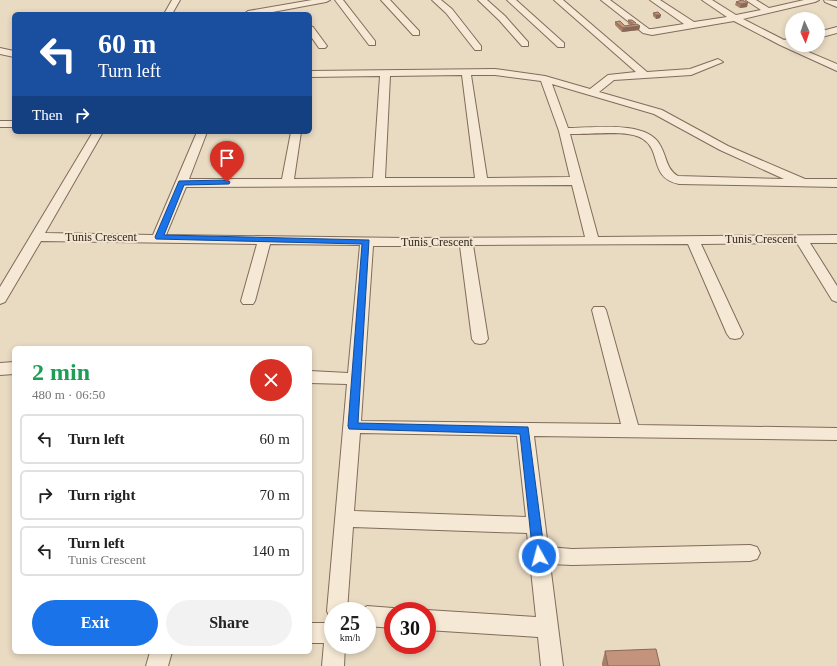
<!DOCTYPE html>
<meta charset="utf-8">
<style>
body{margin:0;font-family:Georgia,serif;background:#f2f2f2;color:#222;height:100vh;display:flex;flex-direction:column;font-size:15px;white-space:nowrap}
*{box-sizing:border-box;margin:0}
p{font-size:13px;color:#767676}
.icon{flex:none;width:22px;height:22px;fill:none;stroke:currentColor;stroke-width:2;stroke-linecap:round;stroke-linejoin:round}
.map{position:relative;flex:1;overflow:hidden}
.panel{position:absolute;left:12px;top:346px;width:300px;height:308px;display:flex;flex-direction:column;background:#fff;border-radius:6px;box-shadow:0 2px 6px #0003}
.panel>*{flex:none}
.guide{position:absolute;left:12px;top:12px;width:300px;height:122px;border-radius:6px;box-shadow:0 2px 6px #0003;background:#1a4fa0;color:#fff;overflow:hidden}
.needle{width:26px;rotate:177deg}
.tools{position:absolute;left:785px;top:12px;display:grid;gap:8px}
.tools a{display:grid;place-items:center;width:40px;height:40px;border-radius:50%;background:#fff;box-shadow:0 2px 6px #0003;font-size:20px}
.speed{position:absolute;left:324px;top:602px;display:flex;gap:8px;font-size:20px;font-weight:700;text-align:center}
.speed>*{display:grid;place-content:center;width:52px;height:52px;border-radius:50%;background:#fff;box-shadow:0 2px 6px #0003;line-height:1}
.speed small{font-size:10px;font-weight:400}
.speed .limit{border:6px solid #d22;background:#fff;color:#111}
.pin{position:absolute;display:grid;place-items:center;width:34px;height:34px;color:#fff;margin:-41px -17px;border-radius:50% 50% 50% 0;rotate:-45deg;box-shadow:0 0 4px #0007}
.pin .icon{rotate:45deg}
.me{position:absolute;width:44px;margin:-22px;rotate:353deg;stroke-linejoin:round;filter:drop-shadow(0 0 3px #0008)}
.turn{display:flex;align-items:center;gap:14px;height:84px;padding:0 20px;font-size:18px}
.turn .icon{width:52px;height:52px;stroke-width:2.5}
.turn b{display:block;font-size:28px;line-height:34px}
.then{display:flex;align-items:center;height:38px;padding:0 20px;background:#0003;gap:8px;font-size:15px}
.round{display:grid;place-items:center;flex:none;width:42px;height:42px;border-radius:21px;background:#f2f2f2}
.head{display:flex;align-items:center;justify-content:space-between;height:68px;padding:0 20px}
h1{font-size:24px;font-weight:700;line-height:30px;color:#1e9e55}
.action{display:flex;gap:8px;margin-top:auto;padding:8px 20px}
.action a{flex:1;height:46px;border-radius:24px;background:#1a73e8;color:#fff;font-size:16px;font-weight:700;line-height:46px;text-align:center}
.action a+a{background:#f2f2f2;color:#222}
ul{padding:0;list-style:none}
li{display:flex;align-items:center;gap:12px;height:50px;margin:0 8px 6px;padding:0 12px;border:2px solid #e0e0e0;border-radius:6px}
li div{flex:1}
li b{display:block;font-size:15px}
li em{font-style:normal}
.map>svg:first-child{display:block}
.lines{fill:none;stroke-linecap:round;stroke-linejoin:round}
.minor-casing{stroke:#806c5b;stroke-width:2}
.minor{fill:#f5e8d4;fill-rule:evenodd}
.wall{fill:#a87f6a}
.shaded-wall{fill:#886856}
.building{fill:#c3947b;stroke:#886856}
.route{fill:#1a73e8;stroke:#114b97}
.labels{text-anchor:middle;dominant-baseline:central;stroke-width:4;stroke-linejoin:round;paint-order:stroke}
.street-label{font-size:12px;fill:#32261e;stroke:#f1e5d0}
</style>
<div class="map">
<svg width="837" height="666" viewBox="0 0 837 666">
<rect width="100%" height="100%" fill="#e9dac2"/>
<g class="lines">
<defs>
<g id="minor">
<path d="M172,0H180L172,14H164Z"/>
<path d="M312,0H330L326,2L262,14H244L248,11Z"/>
<path d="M335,0H343L375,41V45H369Z"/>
<path d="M381,0H390L419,31V35H413Z"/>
<path d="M432,0H441L452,9L481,46V50H475L446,13Z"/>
<path d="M478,0H487L505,16L528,42V46H522L499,20Z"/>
<path d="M507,0H516L564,43V47H558Z"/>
<path d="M554,0H563L647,72L690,69L718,59L723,62L691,75L614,80L599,92L662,110L728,146L805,179H837V187L679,184C649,178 662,151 643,139C628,129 589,135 570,134L598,237L837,235V243H810L837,286V302L832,300L797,243L701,244L743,334L740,338L735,339L730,338L727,334L688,244L473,245L488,339L485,343L480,344L475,343L472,339L460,246H373L361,421L621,424L592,310L594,307H604L606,310L638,425L837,428V440L534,436L548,547L572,549L750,545L757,547L760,553L757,559L750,561L572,565L550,564L563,666H541L538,637L427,630V611H425L427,610L536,617L527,533L353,527L347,611H333V619L330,618L327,611L347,384L310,383V371L348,373L360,245L270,244L255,301L253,304H243L241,301L257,244L41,241L5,302L0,304V287L93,132H103L45,233L153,235L197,132H207L189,179H282L291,132H301L294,179L373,178L380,76L310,77V71L495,69L545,76L590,89L608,75L636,72ZM462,75L475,178H385L390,76ZM471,75H495L541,81L559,131L570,177L487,178ZM552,84L654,114L720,150L784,179L678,176C666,169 667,157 660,145C647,120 593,128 568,128ZM572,185L585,237L405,238L166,235L186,187ZM360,433L517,436L526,517L354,511Z"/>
<path d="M601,0H610L649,29H652L684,24L650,0H660L694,22L727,17L702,0H712L736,15L761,10L746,0H756L769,8L804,0H819L815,2L743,19L784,40L792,38V45L837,64V71L780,45L734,21L652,35L643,33Z"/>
<path d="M824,0L837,1V7L825,2Z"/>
<path d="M310,26L313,27L327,46L325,48H319L310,35Z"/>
<path d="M837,27V33L818,38V32Z"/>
<path d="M0,48L14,51V57L0,54Z"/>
<rect x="0" y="121" width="14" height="6"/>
<path d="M14,362V374L0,375V363Z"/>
<path d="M367,606L393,608L400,611H393V628L367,626V611H359Z"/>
<path d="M310,623H333V645H345L344,666H322L324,643H310Z"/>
<path d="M150,652H172L168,666H146Z"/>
</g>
</defs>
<use href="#minor" class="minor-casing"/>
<use href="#minor" class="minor"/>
</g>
<g class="wall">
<path d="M736,2L747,7L740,8L735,5Z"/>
<path d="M653,13L661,15L660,18L656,19L653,16Z"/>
<path d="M628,20L635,25L640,26L639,30L622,32L615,25V22L625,26L630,25L628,24Z"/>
<path d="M605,651L660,666H602V663Z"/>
</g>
<g class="shaded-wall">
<path d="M748,3L747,7L740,8L741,4Z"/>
<path d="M656,15H661L660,18L656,19Z"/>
<path d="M640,26L639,30L622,32L623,28Z"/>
</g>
<g class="building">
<path d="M742,0L748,3L741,4L736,2Z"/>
<path d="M658,12L661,15H656L653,13Z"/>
<path d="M628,20H632L636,23H632Z"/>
<path d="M620,21L625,26L637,24L640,26L623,28L615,22Z"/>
<path d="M656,649L660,666H608L605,651Z"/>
</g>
<path class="route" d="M227,180L230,182L229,184L184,185L164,235L369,240L358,423L528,427L545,556L544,559L539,561L535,559L533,556L520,434L349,429L348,426L362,244L156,239L155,237L179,181Z"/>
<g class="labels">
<g class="street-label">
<text x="101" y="237">Tunis Crescent</text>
<text x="761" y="239">Tunis Crescent</text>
<text x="437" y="242">Tunis Crescent</text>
</g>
</g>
</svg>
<div class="tools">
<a><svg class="needle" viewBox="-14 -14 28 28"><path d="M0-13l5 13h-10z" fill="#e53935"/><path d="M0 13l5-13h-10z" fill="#767676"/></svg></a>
</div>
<div class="speed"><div>25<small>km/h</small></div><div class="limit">30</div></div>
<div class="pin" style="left:227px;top:182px;background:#d93025"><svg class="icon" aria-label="arrive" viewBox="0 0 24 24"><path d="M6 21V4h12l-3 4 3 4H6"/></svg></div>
<svg class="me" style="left:539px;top:556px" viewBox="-20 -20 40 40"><circle r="17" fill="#1a73e8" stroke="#fff" stroke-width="3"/><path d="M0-11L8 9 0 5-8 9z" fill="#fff"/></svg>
<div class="guide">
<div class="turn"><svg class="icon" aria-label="left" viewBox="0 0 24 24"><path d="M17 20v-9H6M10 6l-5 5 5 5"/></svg><div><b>60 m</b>Turn left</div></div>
<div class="then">Then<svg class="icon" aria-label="right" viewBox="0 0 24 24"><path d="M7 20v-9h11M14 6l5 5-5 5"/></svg></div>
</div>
<section class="panel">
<div class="head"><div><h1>2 min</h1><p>480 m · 06:50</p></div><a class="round" style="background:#d93025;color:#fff"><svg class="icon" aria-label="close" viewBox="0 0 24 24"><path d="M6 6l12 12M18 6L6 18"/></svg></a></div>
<ul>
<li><svg class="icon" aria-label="left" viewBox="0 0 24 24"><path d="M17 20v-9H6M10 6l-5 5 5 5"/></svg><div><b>Turn left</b></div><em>60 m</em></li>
<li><svg class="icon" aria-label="right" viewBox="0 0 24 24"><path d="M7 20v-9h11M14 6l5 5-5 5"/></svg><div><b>Turn right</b></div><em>70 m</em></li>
<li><svg class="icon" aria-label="left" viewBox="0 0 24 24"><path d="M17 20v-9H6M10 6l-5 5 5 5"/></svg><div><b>Turn left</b><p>Tunis Crescent</p></div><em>140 m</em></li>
</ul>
<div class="action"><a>Exit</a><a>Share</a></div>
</section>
</div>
